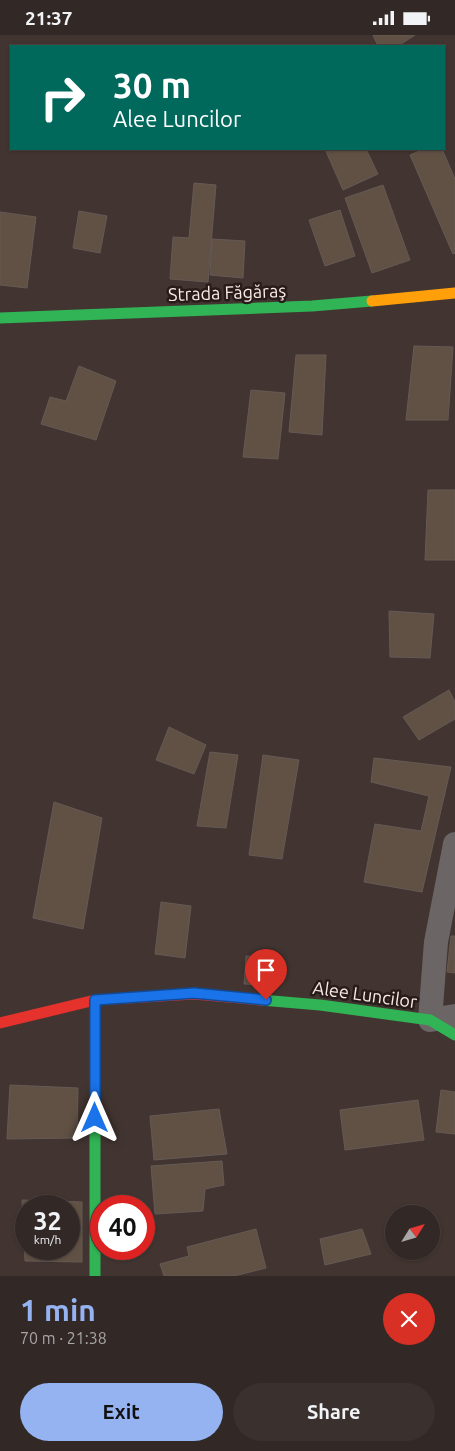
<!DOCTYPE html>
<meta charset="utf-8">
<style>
body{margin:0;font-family:Ubuntu,sans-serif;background:#3a302d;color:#f1f3f6;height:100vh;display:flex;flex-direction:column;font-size:19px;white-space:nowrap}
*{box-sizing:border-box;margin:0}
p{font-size:16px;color:#a8a6a7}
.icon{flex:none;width:28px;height:28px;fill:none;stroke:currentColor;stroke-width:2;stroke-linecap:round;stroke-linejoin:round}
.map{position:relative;height:1241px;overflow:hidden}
.details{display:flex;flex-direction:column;background:#322825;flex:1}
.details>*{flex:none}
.top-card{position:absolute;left:10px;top:10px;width:435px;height:105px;border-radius:0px;box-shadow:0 1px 4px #0004,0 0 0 1px #4d4442;background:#00695c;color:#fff;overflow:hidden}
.needle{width:32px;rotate:53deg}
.controls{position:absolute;left:385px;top:1170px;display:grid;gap:10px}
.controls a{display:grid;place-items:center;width:55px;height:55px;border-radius:50%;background:#322825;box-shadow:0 1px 4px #0004,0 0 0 1px #4d4442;font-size:25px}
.speed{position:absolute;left:15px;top:1160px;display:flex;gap:10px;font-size:25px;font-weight:700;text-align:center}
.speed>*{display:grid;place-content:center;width:65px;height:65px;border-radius:50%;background:#322825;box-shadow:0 1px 4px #0004,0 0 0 1px #4d4442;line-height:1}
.speed small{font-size:12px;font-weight:400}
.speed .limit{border:8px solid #d22;background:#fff;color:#111}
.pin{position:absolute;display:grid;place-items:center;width:42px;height:42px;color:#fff;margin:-51px -21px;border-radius:50% 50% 50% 0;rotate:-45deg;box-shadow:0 0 5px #0007}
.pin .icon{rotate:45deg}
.me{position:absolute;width:55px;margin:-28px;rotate:0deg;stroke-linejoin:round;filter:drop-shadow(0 0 4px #0008)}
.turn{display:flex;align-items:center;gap:18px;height:105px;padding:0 20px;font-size:22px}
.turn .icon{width:65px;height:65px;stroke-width:2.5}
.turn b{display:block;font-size:35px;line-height:42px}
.round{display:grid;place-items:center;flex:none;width:52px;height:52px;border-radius:26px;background:#3a302d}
.head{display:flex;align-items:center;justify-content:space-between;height:85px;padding:0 20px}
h1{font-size:30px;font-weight:700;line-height:38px;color:#95b2f1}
.action{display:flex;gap:10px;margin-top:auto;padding:10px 20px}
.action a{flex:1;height:58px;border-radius:30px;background:#95b2f1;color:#111;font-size:20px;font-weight:700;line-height:58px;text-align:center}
.action a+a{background:#3a302d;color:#f1f3f6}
.status{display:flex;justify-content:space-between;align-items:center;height:35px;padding:0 25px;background:#322825;direction:ltr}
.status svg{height:14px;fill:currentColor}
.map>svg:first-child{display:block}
.building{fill:#615145;stroke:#645a55;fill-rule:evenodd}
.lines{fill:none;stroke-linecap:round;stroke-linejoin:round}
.street{stroke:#6c6566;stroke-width:24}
.fast{stroke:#30b455;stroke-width:11}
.slow{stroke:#ff9f0a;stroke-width:11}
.jam{stroke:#e5322d;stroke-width:11}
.route-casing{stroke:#114b97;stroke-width:12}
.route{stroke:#1a73e8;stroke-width:9}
.labels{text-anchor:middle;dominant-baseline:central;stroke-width:5;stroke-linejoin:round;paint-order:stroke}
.street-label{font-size:18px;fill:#faeae6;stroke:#271c19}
</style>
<div class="status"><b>21:37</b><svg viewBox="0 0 49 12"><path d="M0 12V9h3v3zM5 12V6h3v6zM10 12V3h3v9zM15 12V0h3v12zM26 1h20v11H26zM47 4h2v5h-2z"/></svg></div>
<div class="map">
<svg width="455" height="1241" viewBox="0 0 455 1241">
<rect width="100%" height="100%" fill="#423531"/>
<g class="building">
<path d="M373,0H415L398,11H378Z"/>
<path d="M325,114H366L378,139L343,155Z"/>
<path d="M424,114H442L455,144V218L453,219L410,120Z"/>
<path d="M194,148L216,150L208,247L170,244L173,202L189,203Z"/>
<path d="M383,150L410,225L372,238L345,163Z"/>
<path d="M340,175L355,221L325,231L309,185Z"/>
<path d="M79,176L107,181L100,218L73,213Z"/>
<path d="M0,177L36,182L27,253L0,250Z"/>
<path d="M212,204L245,206L243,243L210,240Z"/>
<path d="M414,311L453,312L448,385H406Z"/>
<path d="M296,320H326L322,400L289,397Z"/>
<path d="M79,331L116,346L96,405L41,389L50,362L66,366Z"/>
<path d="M251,355L285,358L278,424L243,422Z"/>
<path d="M428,455H455V525H425Z"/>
<path d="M389,576L434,579L430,623L390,622Z"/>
<path d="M449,655L455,667V684L419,705L403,682Z"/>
<path d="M169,692L206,710L194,739L156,725Z"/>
<path d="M210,717L238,720L226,793L197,791Z"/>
<path d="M263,720L299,725L282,824L249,820Z"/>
<path d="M374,723L451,732L422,857L364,847L375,789L421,796L429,761L371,747Z"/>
<path d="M54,767L102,783L83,894L33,883Z"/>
<path d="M161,867L191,871L185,923L155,919Z"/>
<path d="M451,901H455V938L447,937Z"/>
<path d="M246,921L263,922L262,950L244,949Z"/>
<path d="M10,1050L78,1053L77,1103L7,1104Z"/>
<path d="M441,1055L455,1057V1099L436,1097Z"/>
<path d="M418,1065L424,1105L345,1115L340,1075Z"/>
<path d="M219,1074L227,1119L154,1125L150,1081Z"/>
<path d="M222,1126L224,1150L205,1154L203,1176L155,1179L151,1131Z"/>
<path d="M22,1165L82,1167V1227L25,1226ZM26,1171H69V1214H26Z"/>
<path d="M256,1194L266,1233L234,1241H164L160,1229L189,1221L187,1212Z"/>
<path d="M362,1194L371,1219L325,1230L320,1204Z"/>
</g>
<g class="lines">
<path class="street" d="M455,809L436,907L430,985L455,981"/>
<g class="fast">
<path d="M0,283L312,271L372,266"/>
<path d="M95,965V1241"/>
<path d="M261,965L320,970L430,985L455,1000"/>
</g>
<path class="slow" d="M372,266L455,258"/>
<path class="jam" d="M0,988L95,965L194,959L261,965"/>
</g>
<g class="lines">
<defs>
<path id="route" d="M95,1083V965L194,958L266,965"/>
</defs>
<use href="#route" class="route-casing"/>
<use href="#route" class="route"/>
</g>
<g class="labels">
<g class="street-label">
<text transform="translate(227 257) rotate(-2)">Strada Făgăraş</text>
<text transform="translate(365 959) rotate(8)">Alee Luncilor</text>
</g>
</g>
</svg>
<div class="controls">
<a><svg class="needle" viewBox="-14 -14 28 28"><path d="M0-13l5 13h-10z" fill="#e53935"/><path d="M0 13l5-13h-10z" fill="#a8a6a7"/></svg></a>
</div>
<div class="speed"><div>32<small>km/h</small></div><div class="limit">40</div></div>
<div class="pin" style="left:266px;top:965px;background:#d93025"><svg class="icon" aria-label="arrive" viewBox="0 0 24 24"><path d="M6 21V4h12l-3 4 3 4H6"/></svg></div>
<svg class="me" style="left:95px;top:1083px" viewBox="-20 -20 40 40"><path d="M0-17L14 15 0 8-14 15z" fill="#1a73e8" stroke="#fff" stroke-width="4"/></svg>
<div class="top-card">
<div class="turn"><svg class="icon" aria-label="right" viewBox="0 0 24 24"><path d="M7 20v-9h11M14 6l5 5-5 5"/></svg><div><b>30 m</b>Alee Luncilor</div></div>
</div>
</div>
<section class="details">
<div class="head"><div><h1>1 min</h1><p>70 m · 21:38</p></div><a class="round" style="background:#d93025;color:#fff"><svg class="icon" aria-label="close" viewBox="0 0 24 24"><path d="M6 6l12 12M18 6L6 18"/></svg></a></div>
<div class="action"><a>Exit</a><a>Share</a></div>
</section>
